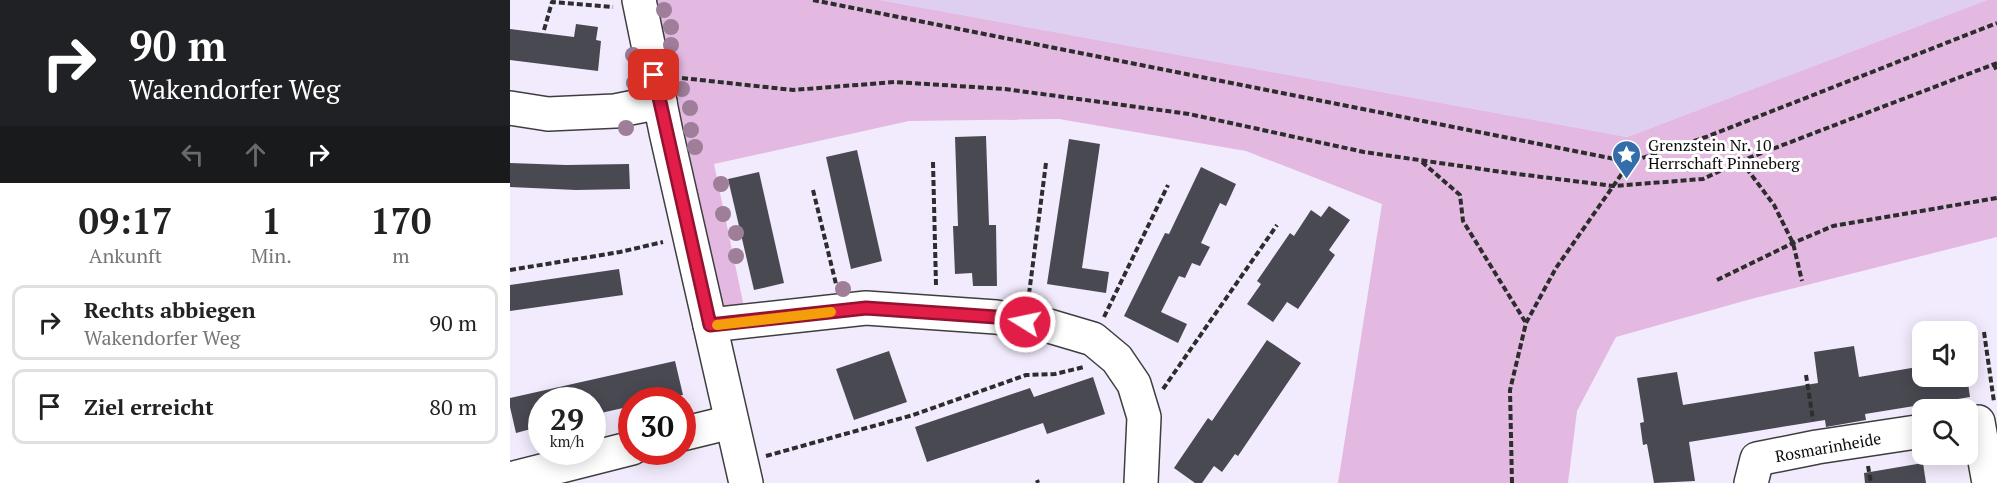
<!DOCTYPE html>
<html lang="de">
<style>
body{margin:0;font-family:"PT Serif",serif;background:#f2f2f2;color:#222;height:100vh;display:flex;flex-direction:column;font-size:22px;white-space:nowrap}
*{box-sizing:border-box;margin:0}
p{font-size:20px;color:#767676}
.icon{flex:none;width:33px;height:33px;fill:none;stroke:currentColor;stroke-width:2;stroke-linecap:round;stroke-linejoin:round}
.map{position:relative;flex:1;overflow:hidden}
.side{display:flex;flex-direction:column;background:#fff;width:510px}
.side>*{flex:none}
.top-card{background:#202124;color:#fff;overflow:hidden}
.fabs{position:absolute;left:1402px;top:321px;display:grid;gap:12px}
.fabs a{display:grid;place-items:center;width:66px;height:66px;border-radius:12px;background:#fff;box-shadow:0 3px 15px #0003;font-size:30px}
.speed{position:absolute;left:18px;top:387px;display:flex;gap:12px;font-size:30px;font-weight:700;text-align:center}
.speed>*{display:grid;place-content:center;width:78px;height:78px;border-radius:50%;background:#fff;box-shadow:0 3px 15px #0003;line-height:1}
.speed small{font-size:15px;font-weight:400}
.speed .limit{border:9px solid #d22;background:#fff;color:#111}
.pin{position:absolute;display:grid;place-items:center;width:51px;height:51px;color:#fff;margin:-26px;border-radius:12px;box-shadow:0 3px 9px #0006}
.me{position:absolute;width:66px;margin:-33px;rotate:280deg;stroke-linejoin:round;filter:drop-shadow(0 0 4px #0008)}
.turn{display:flex;align-items:center;gap:21px;height:126px;padding:0 30px;font-size:27px}
.turn .icon{width:78px;height:78px;stroke-width:2.5}
.turn b{display:block;font-size:42px;line-height:51px}
.lanes{display:flex;align-items:center;height:57px;padding:0 30px;background:#0003;justify-content:center;gap:30px;direction:ltr}
.lanes .off{opacity:.35}
.eta{display:flex;justify-content:space-evenly;align-items:center;height:102px;text-align:center}
.eta b{font-size:36px;font-weight:700;line-height:42px}
ul{padding:0;list-style:none}
li{display:flex;align-items:center;gap:18px;height:75px;margin:0 12px 9px;padding:0 18px;border:3px solid #e0e0e0;border-radius:12px}
li div{flex:1}
li b{display:block;font-size:22px}
li em{font-style:normal}
main{display:flex;flex:1;min-height:0}
.map>svg:first-child{display:block}
.farmland{fill:#decef0}
.green{fill:#e3b9e1}
.building{fill:#494952}
.lines{fill:none;stroke-linecap:round;stroke-linejoin:round}
.minor-casing{stroke:#3e3e3e;stroke-width:36}
.path{stroke:#2d2d2d;stroke-width:4;stroke-dasharray:6 3;stroke-linecap:butt}
.minor{stroke:#fff;stroke-width:33}
.tree{fill:#9e7e99}
.route-casing{stroke:#92132f;stroke-width:15}
.route{stroke:#e11d48;stroke-width:10}
.slow{stroke:#f59e0b;stroke-width:10}
.labels{text-anchor:middle;dominant-baseline:central;stroke-width:6;stroke-linejoin:round;paint-order:stroke}
.poi-label{font-size:16px;fill:#0b0b0b;stroke:#fff;text-anchor:start}
.street-label{font-size:16px;fill:#0b0b0b;stroke:#fff}
</style>
<main>
<section class="side">
<div class="top-card">
<div class="turn"><svg class="icon" aria-label="right" viewBox="0 0 24 24"><path d="M7 20v-9h11M14 6l5 5-5 5"/></svg><div><b>90 m</b>Wakendorfer Weg</div></div>
<div class="lanes"><svg class="icon off" aria-label="left" viewBox="0 0 24 24"><path d="M17 20v-9H6M10 6l-5 5 5 5"/></svg><svg class="icon off" aria-label="ahead" viewBox="0 0 24 24"><path d="M12 20V5M6 11l6-6 6 6"/></svg><svg class="icon" aria-label="right" viewBox="0 0 24 24"><path d="M7 20v-9h11M14 6l5 5-5 5"/></svg></div>
</div>
<div class="eta">
<div><b>09:17</b><p>Ankunft</p></div>
<div><b>1</b><p>Min.</p></div>
<div><b>170</b><p>m</p></div>
</div>
<ul>
<li><svg class="icon" aria-label="right" viewBox="0 0 24 24"><path d="M7 20v-9h11M14 6l5 5-5 5"/></svg><div><b>Rechts abbiegen</b><p>Wakendorfer Weg</p></div><em>90 m</em></li>
<li><svg class="icon" aria-label="arrive" viewBox="0 0 24 24"><path d="M6 21V4h12l-3 4 3 4H6"/></svg><div><b>Ziel erreicht</b></div><em>80 m</em></li>
</ul>
</section>
<div class="map">
<svg width="1487" height="483" viewBox="0 0 1487 483">
<rect width="100%" height="100%" fill="#f2ebfd"/>
<path class="farmland" d="M370,0H1477L1117,137Z"/>
<path class="green" d="M141,0H370L1117,137L1477,0H1487V237L1241,299L1106,337L1067,411L1058,483H828L872,204L736,151L549,119L399,121L204,164L234,307L208,308Z"/>
<g class="building">
<path d="M66,24L88,27L86,40L91,41L88,71L0,60V29L64,37Z"/>
<path d="M476,136L479,225H486L487,286H463L462,273L445,274L443,226H448L445,137Z"/>
<path d="M559,139L590,144L572,268L599,272L596,293L537,284Z"/>
<path d="M347,150L372,261L341,269L316,157Z"/>
<path d="M0,163L56,165L119,164L120,189L66,190L0,187Z"/>
<path d="M691,167L726,184L716,206L710,203L691,243L700,247L690,266L682,263L675,278L669,276L651,312L677,324L668,343L614,316L655,233L659,234Z"/>
<path d="M249,172L274,283L244,290L218,179Z"/>
<path d="M819,206L840,220L819,250L825,255L788,309L777,302L763,322L737,304L751,284L747,281L780,233L784,236L801,210L811,217Z"/>
<path d="M109,269L113,295L0,311V285Z"/>
<path d="M757,340L791,363L728,456L725,454L712,472L704,466L692,483H685L664,468L698,418L702,421Z"/>
<path d="M1344,346L1349,377L1413,366V376H1457L1460,397L1355,414L1356,420L1316,427L1315,420L1179,442L1185,481L1144,483L1137,444L1133,445L1130,423L1134,422L1127,378L1167,372L1173,405L1308,383L1304,352Z"/>
<path d="M379,351L397,402L344,420L326,369Z"/>
<path d="M165,361L173,395L148,400H122V406L82,415V400H32V426L6,433L0,407V398Z"/>
<path d="M583,377L595,414L537,434L533,423L417,462L405,427L520,388L524,397Z"/>
<path d="M1413,463L1416,483H1355L1354,473Z"/>
</g>
<g class="lines">
<defs>
<g id="minor">
<path d="M129,0L156,132L236,483"/>
<path d="M0,108L38,114L105,111L150,102"/>
<path d="M200,325L356,308L486,317L539,326L583,339L607,359L624,384L634,417L631,483"/>
<path d="M1458,424L1468,422L1479,483"/>
<path d="M172,434L221,422"/>
<path d="M0,479L122,448"/>
<path d="M1241,483L1247,459L1307,447L1413,431"/>
</g>
</defs>
<use href="#minor" class="minor-casing"/>
<g class="path">
<path d="M303,0L1120,162L1196,137L1487,23"/>
<path d="M34,30L42,2L103,7"/>
<path d="M1484,64L1487,72"/>
<path d="M172,78L283,90L385,82L495,89L679,114L854,152L992,172L1103,186L1193,179L1231,161L1487,63"/>
<path d="M1231,161L1264,205L1283,243L1292,281"/>
<path d="M423,162L426,285"/>
<path d="M912,162L950,195L953,221L1016,323"/>
<path d="M303,190L326,284"/>
<path d="M0,270L110,252L153,242"/>
<path d="M1207,280L1283,243L1323,226L1487,198"/>
<path d="M519,294L536,163"/>
<path d="M594,317L658,185"/>
<path d="M1474,332L1484,402"/>
<path d="M1296,375L1303,420"/>
<path d="M653,389L767,225"/>
<path d="M256,456L403,415L516,375L545,374L574,367"/>
<path d="M1358,466L1361,483"/>
<path d="M527,480L528,483"/>
<path d="M1002,483L1000,390L1016,323L1046,268L1120,162"/>
</g>
<use href="#minor" class="minor"/>
</g>
<g class="tree">
<circle cx="154" cy="10" r="8"/>
<circle cx="161" cy="27" r="8"/>
<circle cx="161" cy="45" r="8"/>
<circle cx="123" cy="55" r="8"/>
<circle cx="124" cy="83" r="8"/>
<circle cx="172" cy="89" r="8"/>
<circle cx="180" cy="108" r="8"/>
<circle cx="116" cy="128" r="8"/>
<circle cx="181" cy="130" r="8"/>
<circle cx="185" cy="147" r="8"/>
<circle cx="211" cy="184" r="8"/>
<circle cx="213" cy="214" r="8"/>
<circle cx="226" cy="233" r="8"/>
<circle cx="226" cy="256" r="8"/>
<circle cx="333" cy="289" r="8"/>
</g>
<g class="lines">
<defs>
<path id="route" d="M144,75L200,325L356,308L486,317L515,322"/>
</defs>
<use href="#route" class="route-casing"/>
<use href="#route" class="route"/>
<path class="slow" d="M207,325L321,312"/>
</g>
<defs>
<symbol id="sight-pin" viewBox="-11 -11 22 30"><path d="M0 17L-7.5 6A9.5 9.5 0 1 1 7.5 6Z" fill="#346eaa" stroke="#fff"/><path d="M0-6L1.8-2.2L6-1.7L2.9 1.2L3.7 5.4L0 3.3L-3.7 5.4L-2.9 1.2L-6-1.7L-1.8-2.2Z" fill="#fff"/></symbol>
</defs>
<g fill-rule="evenodd">
<use href="#sight-pin" x="1100" y="138" width="33" height="45"/>
</g>
<g class="labels">
<g class="poi-label">
<text x="1138" y="145">Grenzstein Nr. 10<tspan x="1138" dy="18">Herrschaft Pinneberg</tspan></text>
</g>
<g class="street-label">
<text transform="translate(1318 447) rotate(-10)">Rosmarinheide</text>
</g>
</g>
</svg>
<div class="fabs">
<a><svg class="icon" aria-label="sound" viewBox="0 0 24 24"><path d="M4 9h4l5-4v14l-5-4H4zM17 9q2 3 0 6"/></svg></a>
<a><svg class="icon" aria-label="search" viewBox="0 0 24 24"><circle cx="10" cy="10" r="6"/><path d="M15 15l6 6"/></svg></a>
</div>
<div class="speed"><div>29<small>km/h</small></div><div class="limit">30</div></div>
<div class="pin" style="left:144px;top:75px;background:#d93025"><svg class="icon" aria-label="arrive" viewBox="0 0 24 24"><path d="M6 21V4h12l-3 4 3 4H6"/></svg></div>
<svg class="me" style="left:515px;top:322px" viewBox="-20 -20 40 40"><circle r="17" fill="#e11d48" stroke="#fff" stroke-width="3"/><path d="M0-11L8 9 0 5-8 9z" fill="#fff"/></svg>
</div>
</main>
